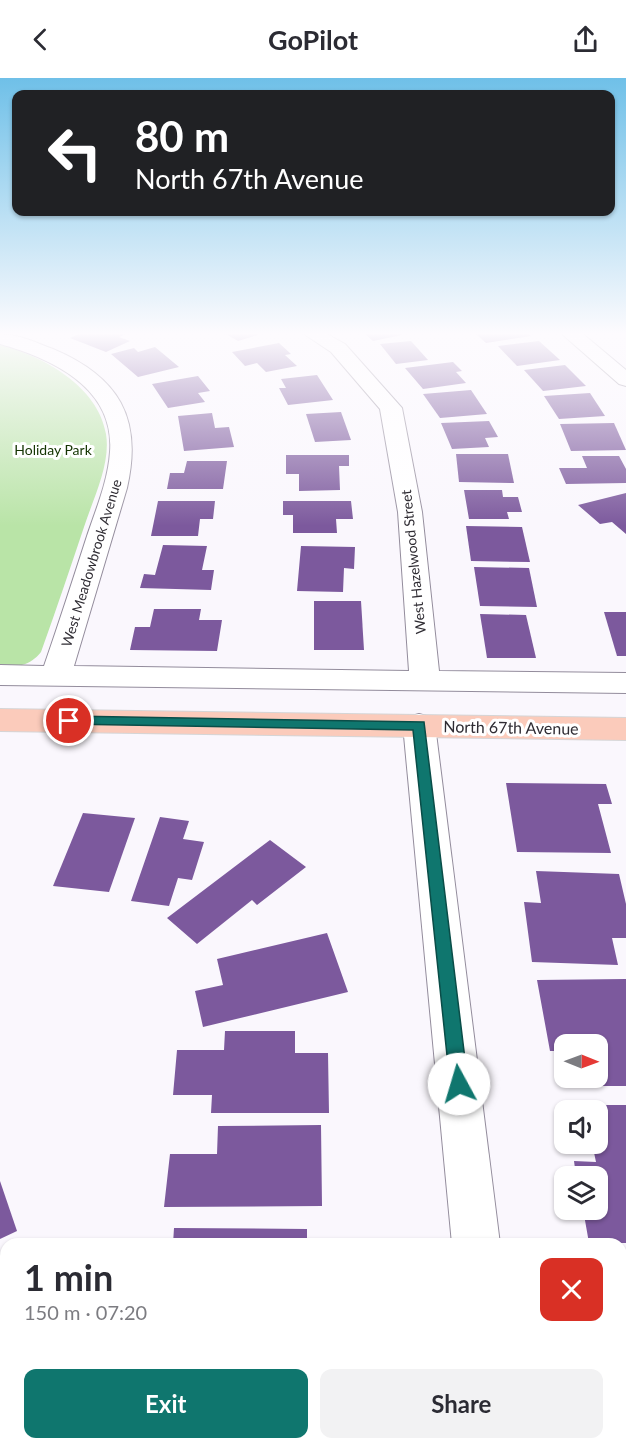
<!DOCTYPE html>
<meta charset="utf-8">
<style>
body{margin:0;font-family:Lato,sans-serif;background:#f2f2f3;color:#2b2b33;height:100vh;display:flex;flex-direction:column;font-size:22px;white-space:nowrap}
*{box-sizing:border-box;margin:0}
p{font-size:20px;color:#7c7c81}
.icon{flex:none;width:33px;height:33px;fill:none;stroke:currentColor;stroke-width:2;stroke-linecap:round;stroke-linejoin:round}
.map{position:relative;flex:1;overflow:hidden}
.details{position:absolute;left:0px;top:1160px;width:627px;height:212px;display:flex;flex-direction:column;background:#fff;border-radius:18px 18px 0 0;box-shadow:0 2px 4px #0004}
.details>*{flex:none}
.top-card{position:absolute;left:12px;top:12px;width:603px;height:126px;border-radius:12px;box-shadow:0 2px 4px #0004;background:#202124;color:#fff;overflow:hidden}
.needle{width:39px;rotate:91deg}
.buttons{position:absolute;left:554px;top:956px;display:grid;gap:12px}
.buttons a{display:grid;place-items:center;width:54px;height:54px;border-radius:12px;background:#fff;box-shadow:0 2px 4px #0004;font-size:30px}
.pin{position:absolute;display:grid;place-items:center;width:51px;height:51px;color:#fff;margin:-26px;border:3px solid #fff;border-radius:50%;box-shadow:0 2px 6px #0007}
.me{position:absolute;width:66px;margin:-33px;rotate:354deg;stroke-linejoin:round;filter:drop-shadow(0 0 4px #0008)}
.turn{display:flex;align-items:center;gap:21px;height:126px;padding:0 24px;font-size:27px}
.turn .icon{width:78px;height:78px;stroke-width:2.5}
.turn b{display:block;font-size:42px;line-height:51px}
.round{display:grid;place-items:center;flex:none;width:63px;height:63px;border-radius:12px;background:#f2f2f3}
.overview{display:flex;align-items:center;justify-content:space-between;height:102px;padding:0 24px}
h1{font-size:36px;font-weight:700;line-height:45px}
.button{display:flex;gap:12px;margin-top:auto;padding:12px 24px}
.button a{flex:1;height:69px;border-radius:12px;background:#0f766e;color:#fff;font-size:24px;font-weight:700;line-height:69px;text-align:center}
.button a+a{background:#f2f2f3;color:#2b2b33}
header{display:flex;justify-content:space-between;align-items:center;height:78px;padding:0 24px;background:#fff;font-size:27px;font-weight:700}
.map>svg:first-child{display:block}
.green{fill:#b9e4a7}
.building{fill:#7c599d}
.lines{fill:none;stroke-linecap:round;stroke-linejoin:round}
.minor-casing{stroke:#938c9c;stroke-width:2}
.major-casing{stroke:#d5d5d6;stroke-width:2}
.minor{fill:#fff;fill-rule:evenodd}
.major{fill:#fbcbbb;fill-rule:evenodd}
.route{fill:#0f766e;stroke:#0a4d48;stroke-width:1.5}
.labels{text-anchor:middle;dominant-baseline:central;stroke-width:6;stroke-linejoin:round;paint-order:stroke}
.far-park-label{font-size:14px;fill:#143402;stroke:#fff}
.far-street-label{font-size:14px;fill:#2f2c33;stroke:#fff}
.street-label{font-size:16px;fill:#2f2c33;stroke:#fff}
</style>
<header><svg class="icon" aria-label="back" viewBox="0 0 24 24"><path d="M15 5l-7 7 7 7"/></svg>GoPilot<svg class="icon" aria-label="share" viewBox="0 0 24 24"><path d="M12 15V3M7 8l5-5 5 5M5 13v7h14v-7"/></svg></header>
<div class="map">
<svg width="626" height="1370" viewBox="0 0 626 1370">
<rect width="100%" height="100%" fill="#faf7fd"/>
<path class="green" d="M0,267C43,278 98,308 106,356C111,386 93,421 84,449C70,491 56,532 41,574C30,588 17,589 0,589Z"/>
<g class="building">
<path d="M79,256H126L119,259L130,263L106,274L70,260Z"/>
<path d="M226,256H258V257L238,263Z"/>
<path d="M365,256H402V257L373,263Z"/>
<path d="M476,256H529L531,258L486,265Z"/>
<path d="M411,263L428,282L396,286L380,266Z"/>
<path d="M539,263L560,282L517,288L498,268Z"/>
<path d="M279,265L291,276L285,277L297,288L266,294L257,285L245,288L232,274Z"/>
<path d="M155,269L179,289L138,299L111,276L134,270L138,274Z"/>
<path d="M453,284L462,293L456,294L466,305L423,311L405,290Z"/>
<path d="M565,287L586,308L543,313L524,292Z"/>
<path d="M317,297L333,322L288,327L279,310H286L281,301Z"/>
<path d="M198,298L210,313L198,315L205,324L168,330L152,306Z"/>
<path d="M471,312L487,336L440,340L423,316Z"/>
<path d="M590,315L605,338L559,341L544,318Z"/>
<path d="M341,334L351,362L315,364L306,336Z"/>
<path d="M212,335L215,350L229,349L234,369L184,373L178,338Z"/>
<path d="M489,343L498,359L485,360L489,369L452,371L441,345Z"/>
<path d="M614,345L626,372L571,373L560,346Z"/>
<path d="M456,376H508L514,405L459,404Z"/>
<path d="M286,377H349V388H339L340,412L299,413V396H286Z"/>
<path d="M582,378H619L626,391V405L566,406L559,390H587Z"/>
<path d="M187,383H227L223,411H167L170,395H184Z"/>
<path d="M464,412H502L503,419H518L522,434H507L509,441H469Z"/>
<path d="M626,415V456L612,444L600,446L578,427Z"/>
<path d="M158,423H215L213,441H200L198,458H151Z"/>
<path d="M283,423H351L353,441H336L337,455H293V437H283Z"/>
<path d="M466,448L522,449L530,484L471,483Z"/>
<path d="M163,467L207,468L202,492H214L211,512L140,510L144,496L155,497Z"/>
<path d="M301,468L355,469L354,491L344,490L343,514L297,513Z"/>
<path d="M474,489L529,490L537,529L480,528Z"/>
<path d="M314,523H361L364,572H314Z"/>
<path d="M154,531H201L199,542H222L217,573L130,572L135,549H150Z"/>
<path d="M604,534H626V578H617Z"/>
<path d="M480,536L526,537L536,580H487Z"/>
<path d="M506,705L606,706L612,726H598L611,775L517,774Z"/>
<path d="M83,735L135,740L109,814L53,808Z"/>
<path d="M160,739L189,743L183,761L204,764L192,802L178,800L169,828L131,823Z"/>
<path d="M270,762L306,789L257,827L252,822L197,866L167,840Z"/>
<path d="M536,793L619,796L626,826V860H612L618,887L532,884L524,824L541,825Z"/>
<path d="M327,855L348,914L203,949L195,913L223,907L217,881Z"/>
<path d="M626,901V1008H581L579,999H597V966H564V973H550L537,902Z"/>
<path d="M225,953H295V975H328L329,1035H211L212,1017H173L177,972H224Z"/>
<path d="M584,1027H626V1165H589L583,1131H597V1098H576L574,1083L596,1084L592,1065H597V1032H585Z"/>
<path d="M321,1047L322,1128L164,1129L170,1076H217L218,1048Z"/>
<path d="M0,1103L17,1153L0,1161Z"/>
<path d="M174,1150L307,1151V1166H173Z"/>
<path d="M621,1188H626V1343H622L621,1340Z"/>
<rect x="213" y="1365" width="126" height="5"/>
</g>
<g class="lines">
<defs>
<g id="minor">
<path d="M0,256C18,256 37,265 53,271C119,299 143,340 127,410L74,588L409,593L398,434L380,331L331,274L304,256H327L345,266L402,330L422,434L439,593L626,595V615L0,607V587L44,588C59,545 73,501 87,458C96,431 108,403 110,374C115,310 53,281 0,266Z"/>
<path d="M562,256H583L626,292V308L619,306Z"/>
<path d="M419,636L430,639L435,647L500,1166H452L403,647L408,639Z"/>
<path d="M469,1365H525L526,1370H470Z"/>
</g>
<path id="major" d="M0,631L626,640V662L0,653Z"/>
</defs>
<use href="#minor" class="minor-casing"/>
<use href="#major" class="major-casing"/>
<use href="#minor" class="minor"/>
<use href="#major" class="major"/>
</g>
<linearGradient id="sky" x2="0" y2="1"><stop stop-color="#6fc0e8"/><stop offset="0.57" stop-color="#fdfbfe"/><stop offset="1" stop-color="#fdfbfe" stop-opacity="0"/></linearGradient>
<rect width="626" height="448" fill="url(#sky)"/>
<path class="route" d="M69,638L424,644L468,1006L465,1012L459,1015L452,1012L450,1006L413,652L65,646L63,643Z"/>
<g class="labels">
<g class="far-park-label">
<text x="53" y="371">Holiday Park</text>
</g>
<g class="far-street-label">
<text transform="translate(413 484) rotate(-96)">West Hazelwood Street</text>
<text transform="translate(91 485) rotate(-73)">West Meadowbrook Avenue</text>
</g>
<g class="street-label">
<text transform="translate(511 649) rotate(1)">North 67th Avenue</text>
</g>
</g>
</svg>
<div class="buttons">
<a><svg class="needle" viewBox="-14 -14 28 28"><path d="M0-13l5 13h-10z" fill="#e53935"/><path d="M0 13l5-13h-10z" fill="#7c7c81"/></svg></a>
<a><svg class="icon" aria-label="sound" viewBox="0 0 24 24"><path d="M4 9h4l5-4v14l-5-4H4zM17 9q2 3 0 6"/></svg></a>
<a><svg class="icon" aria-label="layers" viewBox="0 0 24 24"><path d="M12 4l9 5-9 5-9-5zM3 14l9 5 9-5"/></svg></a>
</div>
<div class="pin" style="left:69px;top:643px;background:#d93025"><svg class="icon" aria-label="arrive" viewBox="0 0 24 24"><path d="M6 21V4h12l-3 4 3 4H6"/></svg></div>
<svg class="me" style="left:459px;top:1006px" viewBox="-20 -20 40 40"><circle r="19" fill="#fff"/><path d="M0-13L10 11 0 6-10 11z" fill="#0f766e"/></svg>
<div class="top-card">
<div class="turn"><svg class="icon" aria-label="left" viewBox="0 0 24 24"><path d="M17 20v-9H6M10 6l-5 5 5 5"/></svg><div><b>80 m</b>North 67th Avenue</div></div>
</div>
<section class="details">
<div class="overview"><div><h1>1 min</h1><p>150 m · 07:20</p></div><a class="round" style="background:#d93025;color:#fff"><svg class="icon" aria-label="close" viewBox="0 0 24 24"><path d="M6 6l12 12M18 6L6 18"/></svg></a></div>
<div class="button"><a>Exit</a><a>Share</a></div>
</section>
</div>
